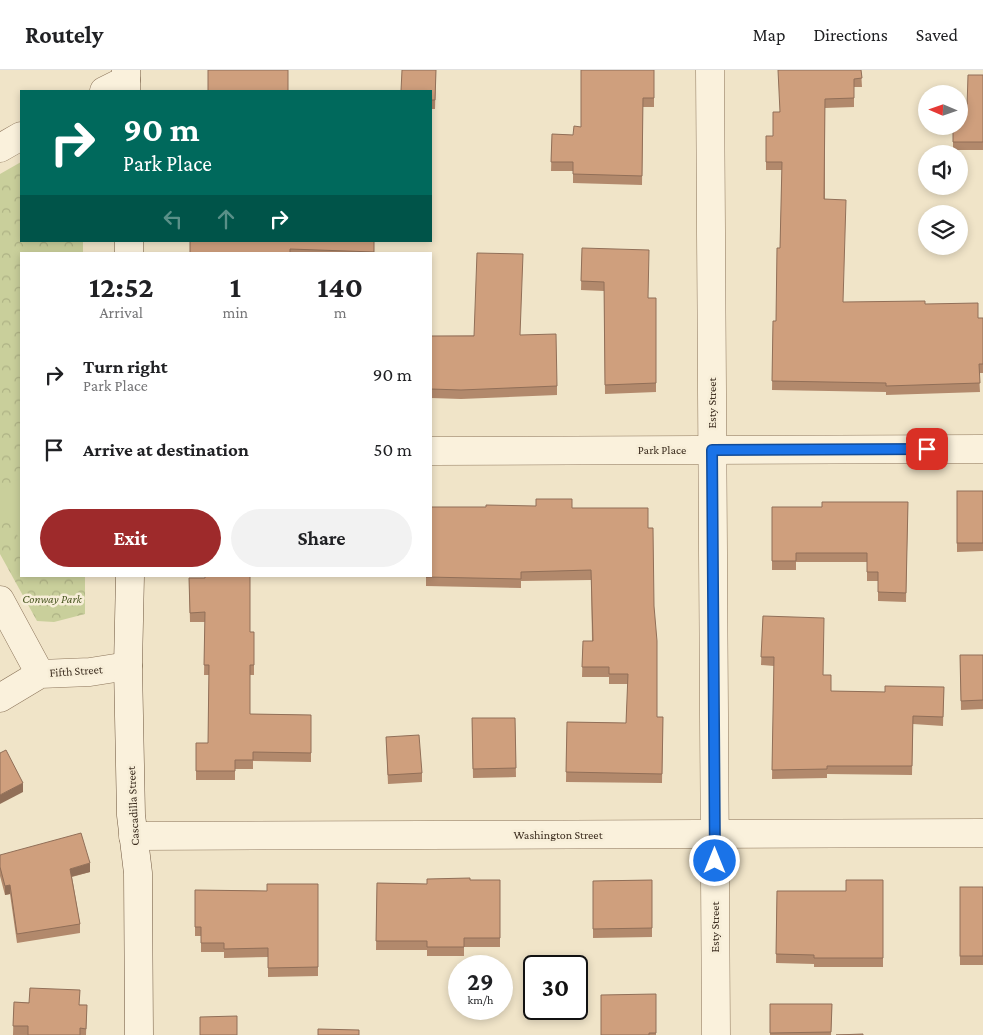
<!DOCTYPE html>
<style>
body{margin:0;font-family:"Crimson Pro",serif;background:#f2f2f2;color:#202124;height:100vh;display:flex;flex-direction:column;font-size:19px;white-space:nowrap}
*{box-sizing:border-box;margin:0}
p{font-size:16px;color:#757577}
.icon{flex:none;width:28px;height:28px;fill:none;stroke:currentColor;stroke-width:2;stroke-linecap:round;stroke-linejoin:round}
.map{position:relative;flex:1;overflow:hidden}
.details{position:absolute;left:20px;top:182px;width:412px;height:325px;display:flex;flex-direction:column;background:#fff;border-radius:0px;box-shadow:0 2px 8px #0003}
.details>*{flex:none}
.guide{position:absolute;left:20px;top:20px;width:412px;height:152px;border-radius:0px;box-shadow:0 2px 8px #0003;background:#00695c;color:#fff;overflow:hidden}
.needle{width:32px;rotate:272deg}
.controls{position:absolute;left:918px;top:15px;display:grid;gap:10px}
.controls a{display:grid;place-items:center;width:50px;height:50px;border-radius:50%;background:#fff;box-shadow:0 2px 8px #0003;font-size:25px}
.speed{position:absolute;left:448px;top:885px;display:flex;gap:10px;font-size:25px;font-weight:700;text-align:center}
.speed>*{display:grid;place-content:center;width:65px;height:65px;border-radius:50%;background:#fff;box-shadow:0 2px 8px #0003;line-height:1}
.speed small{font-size:12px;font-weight:400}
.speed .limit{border:2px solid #111;border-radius:8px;background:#fff;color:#111}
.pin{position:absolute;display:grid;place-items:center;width:42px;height:42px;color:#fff;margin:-21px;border-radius:10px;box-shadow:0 2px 8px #0006}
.me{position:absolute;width:55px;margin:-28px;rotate:0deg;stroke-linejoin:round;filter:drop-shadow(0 0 4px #0008)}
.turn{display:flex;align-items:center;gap:18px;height:105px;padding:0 20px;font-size:22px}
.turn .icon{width:65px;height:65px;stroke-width:2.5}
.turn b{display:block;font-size:35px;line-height:42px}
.lanes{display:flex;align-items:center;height:48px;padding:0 20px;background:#0003;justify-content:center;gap:25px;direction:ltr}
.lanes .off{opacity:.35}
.eta{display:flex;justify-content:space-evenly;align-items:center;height:85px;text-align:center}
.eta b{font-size:30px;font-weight:700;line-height:35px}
.cta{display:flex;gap:10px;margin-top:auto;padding:10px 20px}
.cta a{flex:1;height:58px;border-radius:30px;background:#9e2a2b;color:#fff;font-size:20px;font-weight:700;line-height:58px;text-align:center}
.cta a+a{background:#f2f2f2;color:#202124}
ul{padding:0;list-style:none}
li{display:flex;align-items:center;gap:15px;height:75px;padding:0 20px}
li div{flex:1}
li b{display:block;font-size:19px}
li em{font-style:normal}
header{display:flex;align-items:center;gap:30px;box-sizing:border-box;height:70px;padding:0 25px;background:#fff;border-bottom:1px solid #e0e0e0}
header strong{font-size:24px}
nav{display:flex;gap:28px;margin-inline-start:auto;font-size:18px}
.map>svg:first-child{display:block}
.park{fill:url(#park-crowns)}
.pitch{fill:#c9cf9b}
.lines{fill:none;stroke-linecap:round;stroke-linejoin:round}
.street-casing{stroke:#8d765c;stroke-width:29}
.secondary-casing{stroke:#6f573f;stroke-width:29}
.street{stroke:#faf1dc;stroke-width:28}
.secondary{stroke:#faf1dc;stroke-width:28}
.wall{fill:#b2896c}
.shaded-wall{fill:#916f58}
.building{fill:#cf9f7d;stroke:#916f58}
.route-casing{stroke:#114b97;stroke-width:12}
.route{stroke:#1a73e8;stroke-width:9}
.labels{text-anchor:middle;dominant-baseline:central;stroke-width:5;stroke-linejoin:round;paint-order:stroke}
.street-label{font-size:12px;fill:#3d2e20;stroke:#f7eed8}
.park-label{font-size:12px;font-style:italic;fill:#4d5a26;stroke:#f7eed8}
</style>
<header>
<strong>Routely</strong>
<nav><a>Map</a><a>Directions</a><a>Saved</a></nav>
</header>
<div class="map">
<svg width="983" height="965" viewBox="0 0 983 965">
<defs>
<pattern id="park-crowns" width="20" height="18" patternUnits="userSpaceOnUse" patternTransform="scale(1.25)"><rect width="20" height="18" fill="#c9cf9b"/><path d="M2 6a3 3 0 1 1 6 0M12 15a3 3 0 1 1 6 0" fill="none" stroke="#aeb285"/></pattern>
</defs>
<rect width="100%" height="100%" fill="#f0e4c8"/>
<path class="park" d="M21,92V171H83V184H21V506H85V544L54,552L37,551L0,484V104Z"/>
<path class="pitch" d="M21,408V472L0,434V420Z"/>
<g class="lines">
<defs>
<g id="street">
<path d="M710,0L716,965"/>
<path d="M104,21L126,10"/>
<path d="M0,78L21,66"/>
<path d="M431,381L983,379"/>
<path d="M0,530L40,604"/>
<path d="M0,628L40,604L90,602L128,596"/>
<path d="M133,766L983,763"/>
</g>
<g id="secondary">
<path d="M126,0V21"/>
<path d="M129,171V184"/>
<path d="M130,506L128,596L131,745L138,803L139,965"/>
</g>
</defs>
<use href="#street" class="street-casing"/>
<use href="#secondary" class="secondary-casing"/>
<use href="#street" class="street"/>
<use href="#secondary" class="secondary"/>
</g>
<g class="wall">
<path d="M436,0L435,39H431V21Z"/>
<path d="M654,0V37H643L642,115L573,113V101H551L552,64L573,65Z"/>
<path d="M861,0L862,17H854V37L825,38V129L843,232L925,234L978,248H983V303H979L980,322L886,325V322L772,320L773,251H776L780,178L782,100H766V66H773L779,42Z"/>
<path d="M983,5V80H953V56L967,38Z"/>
<path d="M374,171V184H190Z"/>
<path d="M582,178L648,228H656V322L605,324L604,221L581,220Z"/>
<path d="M521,265L557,316V325L461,329L431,328V266Z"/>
<path d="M957,421H983V481L957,482Z"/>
<path d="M908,432L906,532L878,531V511H867V492H796V500H772V437H822Z"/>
<path d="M572,438L648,458L657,647H663L662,713L566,712L567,652L626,653L628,614H609V607H582L583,571H592L591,510L521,511V518L426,516V506Z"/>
<path d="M189,508L250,562L254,572V605H250V644L311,645V692L253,691V699H235V710H196V673H208L209,605H204L205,552H190Z"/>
<path d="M763,546L823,605L831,621L885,622L944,617L943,656L913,654L912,705L827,704V708L772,709L774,596L761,595Z"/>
<path d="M960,585H983V639L961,640Z"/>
<path d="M472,648H515L516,707L473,708Z"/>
<path d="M386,667L422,703V712L388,714Z"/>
<path d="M0,785L90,802L72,807L80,854V863L17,873L10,824L5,825L0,806Z"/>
<path d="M470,810H500V877H464V886H427V880H376L377,813L427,814Z"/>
<path d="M652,810V867L593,868V811Z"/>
<path d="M883,810V897H814V894L776,893L777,821H846Z"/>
<path d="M318,814V906L268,907V887L224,888V882H201V866H195V820L267,821Z"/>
<rect x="960" y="817" width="23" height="78"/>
<path d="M656,924V965H601Z"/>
<path d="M14,932L87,935L86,965H13Z"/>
<path d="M770,934H832L831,965H770Z"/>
</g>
<g class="shaded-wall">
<path d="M23,713V722L0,734V725Z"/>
<path d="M90,793V802L70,807V799Z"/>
<path d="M10,815V824L5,825V816Z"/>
</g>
<g class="building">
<rect x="208" y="0" width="80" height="21"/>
<path d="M402,0H436L435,30H431V21H401Z"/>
<path d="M581,0H654V28H643L642,106L573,104V92H551L552,64L573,65L574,56L581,57Z"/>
<path d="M778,0H861L862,8L854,9V28L825,29L824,129L846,130L843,232L925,231V234L978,233V248H983V294H979L980,313L886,316V313L772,311L773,251H776L777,178H780L782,92H766V66H773V42H780Z"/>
<path d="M968,5H983V72H953V56H959V38H967Z"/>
<path d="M190,171H374V182L290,179V184H190Z"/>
<path d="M582,178L649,180L648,228H656V313L605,315L604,212L581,211Z"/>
<path d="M477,183L523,184L520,265L556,264L557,316L461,320L431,319V266H474Z"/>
<rect x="957" y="421" width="26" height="52"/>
<path d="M536,429H572V438H648V458H653L654,536L657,571V647H663L662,704L566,702L567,652L626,653L628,604H609V597H582L583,571H593L591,500L521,502V509L426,507L431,506V437H486V435L536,436Z"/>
<path d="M822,432H908L906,523L878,522V502H867V483H796V491H772V437H822Z"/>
<path d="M205,506H250V562H254V595H250V644L311,645V683L253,682V690H235V701H196V673H208L209,595H204L205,542L190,543L189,508H205Z"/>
<path d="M763,546L824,548L823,605H831V621L885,622V616L944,617L943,647L913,646L912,696H827V699L772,700L774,587H761Z"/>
<path d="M960,585H983V630L961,631Z"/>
<path d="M472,648H515L516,698L473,699Z"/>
<path d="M419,665L422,703L388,705L386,667Z"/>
<path d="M6,680L23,713L0,725V683Z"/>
<path d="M81,763L90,793L70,799L80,854L17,864L10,815L5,816L0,797V785Z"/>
<path d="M470,808V810H500V868H464V877H427V871H376L377,813L427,814V809Z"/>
<path d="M652,810V858L593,859V811Z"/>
<path d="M846,810H883V888H814V885L776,884L777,821H846Z"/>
<path d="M267,814H318V897L268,898V878L224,879V873H201V857H195V820L267,821Z"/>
<rect x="960" y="817" width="23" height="69"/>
<path d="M30,918L80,920L79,935H87L86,959L80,958V965H28V956H13L14,932L29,933Z"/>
<path d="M656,924V963H649V965H601V925Z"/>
<path d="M770,934H832L831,962L770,963Z"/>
<path d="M237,946V965H200V947Z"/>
<path d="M318,959L359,960V965H318Z"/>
<path d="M863,964V965H836Z"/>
</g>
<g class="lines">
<defs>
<path id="route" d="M715,791L712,380L927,379"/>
</defs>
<use href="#route" class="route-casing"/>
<use href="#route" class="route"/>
</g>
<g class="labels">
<g class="street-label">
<text transform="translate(712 333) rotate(-90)">Esty Street</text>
<text x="662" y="380">Park Place</text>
<text transform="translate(76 601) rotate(-4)">Fifth Street</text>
<text transform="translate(133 736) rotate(-93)">Cascadilla Street</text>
<text x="558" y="765">Washington Street</text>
<text transform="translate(715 857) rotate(-90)">Esty Street</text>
</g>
<g class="park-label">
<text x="52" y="529">Conway Park</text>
</g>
</g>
</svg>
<div class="controls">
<a><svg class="needle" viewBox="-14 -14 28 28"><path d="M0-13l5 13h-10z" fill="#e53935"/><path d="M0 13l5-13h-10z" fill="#757577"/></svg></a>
<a><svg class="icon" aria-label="sound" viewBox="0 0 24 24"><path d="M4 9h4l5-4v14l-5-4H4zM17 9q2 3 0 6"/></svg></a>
<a><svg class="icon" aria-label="layers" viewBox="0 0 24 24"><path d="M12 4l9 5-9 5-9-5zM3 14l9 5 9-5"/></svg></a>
</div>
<div class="speed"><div>29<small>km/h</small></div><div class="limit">30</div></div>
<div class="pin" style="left:927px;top:379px;background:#d93025"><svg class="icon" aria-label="arrive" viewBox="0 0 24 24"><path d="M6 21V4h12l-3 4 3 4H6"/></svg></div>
<svg class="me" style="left:715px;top:791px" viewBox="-20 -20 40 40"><circle r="17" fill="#1a73e8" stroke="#fff" stroke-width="3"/><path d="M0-11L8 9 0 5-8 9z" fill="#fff"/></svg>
<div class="guide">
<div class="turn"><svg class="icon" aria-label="right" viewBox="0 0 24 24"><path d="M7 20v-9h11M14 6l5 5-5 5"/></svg><div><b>90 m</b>Park Place</div></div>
<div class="lanes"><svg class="icon off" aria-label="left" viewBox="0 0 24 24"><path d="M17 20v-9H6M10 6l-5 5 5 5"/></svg><svg class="icon off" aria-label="ahead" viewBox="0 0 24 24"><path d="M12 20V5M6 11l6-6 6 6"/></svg><svg class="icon" aria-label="right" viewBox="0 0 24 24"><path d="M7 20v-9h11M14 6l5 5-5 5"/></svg></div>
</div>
<section class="details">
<div class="eta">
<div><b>12:52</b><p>Arrival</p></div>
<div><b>1</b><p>min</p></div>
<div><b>140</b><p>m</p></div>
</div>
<ul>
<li><svg class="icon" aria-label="right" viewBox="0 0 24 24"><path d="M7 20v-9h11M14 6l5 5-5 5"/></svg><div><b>Turn right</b><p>Park Place</p></div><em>90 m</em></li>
<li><svg class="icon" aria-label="arrive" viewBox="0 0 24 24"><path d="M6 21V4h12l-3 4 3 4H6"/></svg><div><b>Arrive at destination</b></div><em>50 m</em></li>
</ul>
<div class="cta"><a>Exit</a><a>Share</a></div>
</section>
</div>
